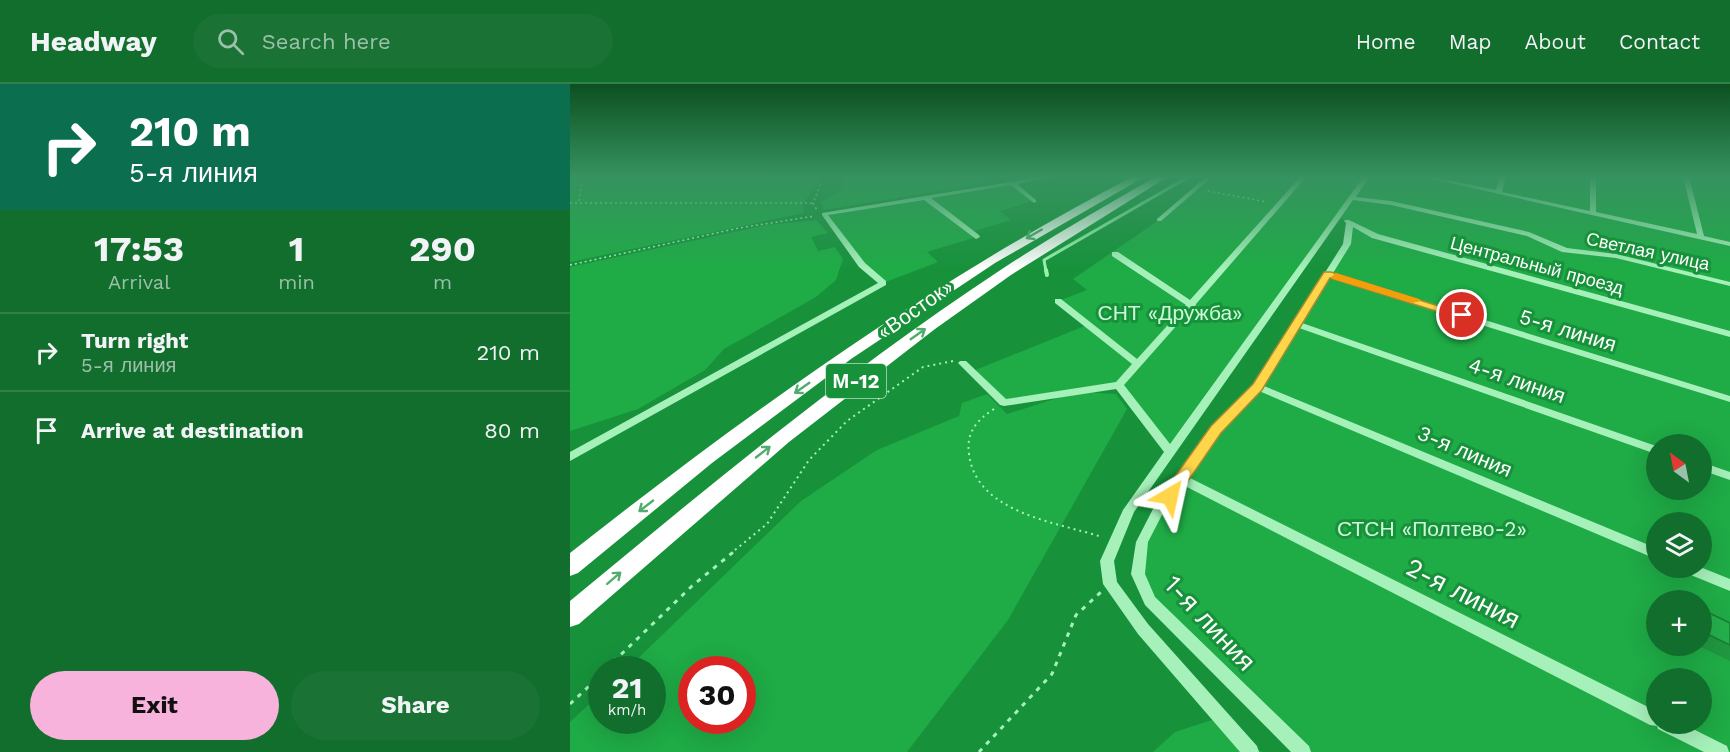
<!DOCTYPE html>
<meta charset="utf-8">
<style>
body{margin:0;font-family:"Work Sans",sans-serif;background:#1a7334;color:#f1f3f6;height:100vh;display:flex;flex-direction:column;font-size:22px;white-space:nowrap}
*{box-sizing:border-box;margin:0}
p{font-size:20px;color:#9cc0a9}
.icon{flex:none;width:33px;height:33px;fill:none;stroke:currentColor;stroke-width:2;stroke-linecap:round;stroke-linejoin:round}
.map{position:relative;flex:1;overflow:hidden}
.sheet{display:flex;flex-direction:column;background:#116e2c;width:570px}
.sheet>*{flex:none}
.banner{background:#0b6e4f;color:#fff;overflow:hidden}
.needle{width:39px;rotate:328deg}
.buttons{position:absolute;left:1076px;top:350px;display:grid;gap:12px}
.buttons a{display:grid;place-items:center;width:66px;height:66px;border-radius:50%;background:#116e2c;box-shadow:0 6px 24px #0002;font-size:30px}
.speed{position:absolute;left:18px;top:572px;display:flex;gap:12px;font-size:30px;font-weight:700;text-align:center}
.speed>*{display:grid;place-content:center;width:78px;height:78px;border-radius:50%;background:#116e2c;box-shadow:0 6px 24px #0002;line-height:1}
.speed small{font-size:15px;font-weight:400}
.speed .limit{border:9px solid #d22;background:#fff;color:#111}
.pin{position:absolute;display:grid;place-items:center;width:51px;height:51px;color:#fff;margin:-26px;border:3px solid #fff;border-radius:50%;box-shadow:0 2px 6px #0007}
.me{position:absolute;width:66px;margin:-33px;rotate:36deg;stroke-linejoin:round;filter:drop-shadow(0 0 4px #0008)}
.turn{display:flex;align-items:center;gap:21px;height:126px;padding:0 30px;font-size:27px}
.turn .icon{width:78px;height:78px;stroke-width:2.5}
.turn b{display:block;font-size:42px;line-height:51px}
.eta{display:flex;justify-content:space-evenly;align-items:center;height:102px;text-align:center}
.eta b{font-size:36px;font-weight:700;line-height:42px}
.cta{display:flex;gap:12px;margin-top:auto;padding:12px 30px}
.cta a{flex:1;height:69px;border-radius:36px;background:#f7b3db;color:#111;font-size:24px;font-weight:700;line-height:69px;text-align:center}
.cta a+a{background:#1a7334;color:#f1f3f6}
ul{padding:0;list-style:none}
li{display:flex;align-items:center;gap:18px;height:78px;padding:0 30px;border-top:2px solid #308148}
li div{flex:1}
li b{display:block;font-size:22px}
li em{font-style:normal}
header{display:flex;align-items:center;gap:36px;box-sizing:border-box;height:84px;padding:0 30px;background:#116e2c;border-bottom:2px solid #308148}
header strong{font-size:28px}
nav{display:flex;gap:33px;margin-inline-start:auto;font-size:21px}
.search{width:420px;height:54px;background:#1a7334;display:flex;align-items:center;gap:15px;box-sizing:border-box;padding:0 21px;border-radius:33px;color:#9cc0a9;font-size:22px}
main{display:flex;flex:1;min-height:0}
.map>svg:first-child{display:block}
.green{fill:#1fab46;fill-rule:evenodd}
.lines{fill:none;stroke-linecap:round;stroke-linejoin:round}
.stream-far1{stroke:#98f3b0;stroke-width:3}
.stream{stroke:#98f3b0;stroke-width:4}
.path-far2{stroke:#a6f0ba;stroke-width:1.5;stroke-dasharray:2 3;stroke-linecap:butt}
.path-far1{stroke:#a6f0ba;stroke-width:2;stroke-dasharray:2 4;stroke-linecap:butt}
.path{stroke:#a6f0ba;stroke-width:3;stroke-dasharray:4.5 6;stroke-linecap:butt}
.minor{fill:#a6f0ba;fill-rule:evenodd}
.highway{fill:#fff;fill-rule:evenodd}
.wall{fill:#209741}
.building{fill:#25b04c;stroke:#1a7b35;stroke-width:1.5}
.oneway{stroke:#51ad6c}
.route{fill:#ffd54a;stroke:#a68a30;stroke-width:1.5}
.slow{fill:#f59e0b}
.labels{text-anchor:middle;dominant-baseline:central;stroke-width:6;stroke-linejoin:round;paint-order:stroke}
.far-street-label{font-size:18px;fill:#fff;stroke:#17923b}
.shield{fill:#17923b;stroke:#b9dec4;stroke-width:1.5}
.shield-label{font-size:20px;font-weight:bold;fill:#fff}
.street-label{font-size:21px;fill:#fff;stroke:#17923b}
.park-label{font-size:21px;fill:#ccfbd9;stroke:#17923b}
.near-street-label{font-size:26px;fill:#fff;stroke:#17923b}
</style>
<header>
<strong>Headway</strong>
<div class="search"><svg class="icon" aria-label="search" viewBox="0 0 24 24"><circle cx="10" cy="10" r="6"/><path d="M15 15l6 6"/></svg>Search here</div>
<nav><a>Home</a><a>Map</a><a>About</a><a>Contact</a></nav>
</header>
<main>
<section class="sheet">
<div class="banner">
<div class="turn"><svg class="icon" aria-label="right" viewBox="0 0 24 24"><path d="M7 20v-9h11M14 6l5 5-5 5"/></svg><div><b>210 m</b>5-я линия</div></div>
</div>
<div class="eta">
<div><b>17:53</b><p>Arrival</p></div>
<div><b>1</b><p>min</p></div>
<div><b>290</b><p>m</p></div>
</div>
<ul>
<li><svg class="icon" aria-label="right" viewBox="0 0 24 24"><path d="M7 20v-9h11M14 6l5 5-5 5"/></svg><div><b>Turn right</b><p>5-я линия</p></div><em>210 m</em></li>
<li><svg class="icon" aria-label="arrive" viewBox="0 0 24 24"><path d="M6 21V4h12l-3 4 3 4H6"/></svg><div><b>Arrive at destination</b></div><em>80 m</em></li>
</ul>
<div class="cta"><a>Exit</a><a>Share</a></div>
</section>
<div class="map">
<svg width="1160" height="668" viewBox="0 0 1160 668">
<rect width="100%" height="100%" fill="#17923b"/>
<g class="green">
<path d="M0,92H240L245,102L233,120L234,129L0,178Z"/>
<path d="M270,92H429L410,100L254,126L251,118L273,104V93Z"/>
<path d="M640,92H1160V668H733L580,517L568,490L572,458L646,345L688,303L776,160L780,139L769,133L601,369L549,301L513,308L546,310L557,325L438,536L337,668H0V638L31,609L32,636H82V585H57L231,417L307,366L389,332L392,319L417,310L437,330L503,309L434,319L403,287L517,241L488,217L517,206L503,195L589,136ZM1086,360H1131V405H1086ZM1086,438H1131V483H1086ZM1086,516H1131V561H1086ZM122,585H172V636H122ZM1086,594H1131V639H1086Z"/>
<path d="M441,98L464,117L430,127L441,136L401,148L406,153L357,168L368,178L313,199L292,181L254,130Z"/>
<path d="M246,136L258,149L241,153L248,167L265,163L273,175L266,196L246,213L154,265L135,286L68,325L0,347V183L196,141Z"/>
<path d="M645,635L692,668H583L605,648Z"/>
</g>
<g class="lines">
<path class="stream-far1" d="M476,187L474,176L620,92"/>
<path class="stream" d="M476,186L477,191"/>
<g class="path-far2">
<path d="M244,92L250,102L243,119L247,126"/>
<path d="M638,107L697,118"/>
<path d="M9,117L12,95L16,92"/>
<path d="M0,119H243"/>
<path d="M0,181L169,144L245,132"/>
</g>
<g class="path-far1">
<path d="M424,325C407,336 396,348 399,370C406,429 486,438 532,453"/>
<path d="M165,466L197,440L239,376L277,337L353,283L383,277"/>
</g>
<g class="path">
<path d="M36,585L122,502L167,465"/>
<path d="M0,620L32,590"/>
<path d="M409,668L482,590L506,531L531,508"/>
</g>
<g class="minor">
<path d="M477,92H488L447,100L466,116V118L464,119L441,101L361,114L409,151L410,153L406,155L354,116L258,131L295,179L316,197V201L0,377V368L308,199L289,183L252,131V129Z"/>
<path d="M637,92H643L591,137H587V135Z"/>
<path d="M731,92H737L626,220L625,223H623L554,301L600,360L794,92H800L786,113L821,117L959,148L997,164L1046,170L1160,198V202L1046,174L992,168L957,152L821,121L783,116L564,428L544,477L547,498L578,540L687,662L689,668H670L568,550L533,500L530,477L553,426L594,368L546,305L434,322L430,321L388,279L390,277H396L436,315L546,298L562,280L485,219V215H491L567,275L616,221L542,172V168H548L620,216Z"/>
<path d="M849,92H858L926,106L930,92H936L932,108L1020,127V92H1026V128L1127,150L1113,92H1119L1134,152L1160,158V162Z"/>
<path d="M775,136H779L808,150L1160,247V253L802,154L783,143L781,160L763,189L1160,312V318L760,194L732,239L1086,362V370L729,244L694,302L1086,464V475L689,307L650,348L618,393L1086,627V639H1111L1157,662L1159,668H1134L1088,645L1087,642L1080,641L613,401L592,431L578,458L575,490L585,513L739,662L741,668H721L575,521L561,490L566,458L583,425L642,342L684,301L773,160L776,139L774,137Z"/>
<path d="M1131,378L1160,388V396L1131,386Z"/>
<path d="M1109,483H1130L1160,495V507L1111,487Z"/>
</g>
<g class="highway">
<path d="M564,92H576L425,179L281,275L142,379L8,489L0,492V469C179,328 362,197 564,92Z"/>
<path d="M587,92H599L441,191L365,245L219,358L9,540L0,543V517C140,401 280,285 432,185C482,152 535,122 587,92Z"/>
</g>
</g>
<path class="wall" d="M1131,525L1160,539V577L1127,561H1131Z"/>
<path class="building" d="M1131,525L1160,539V561L1131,547Z"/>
<defs><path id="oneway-shaft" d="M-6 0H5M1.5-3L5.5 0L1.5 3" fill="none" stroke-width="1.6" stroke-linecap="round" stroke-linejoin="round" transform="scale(1.5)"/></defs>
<g class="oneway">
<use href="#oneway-shaft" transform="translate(464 150) rotate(150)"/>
<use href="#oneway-shaft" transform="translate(348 250) rotate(-35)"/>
<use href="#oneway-shaft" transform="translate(232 304) rotate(145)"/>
<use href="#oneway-shaft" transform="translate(193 368) rotate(-38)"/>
<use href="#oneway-shaft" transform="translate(76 422) rotate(142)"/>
<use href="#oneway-shaft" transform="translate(44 494) rotate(-41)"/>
</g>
<linearGradient id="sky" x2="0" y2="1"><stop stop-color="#0d5020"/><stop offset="0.5" stop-color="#369260"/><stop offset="1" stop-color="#369260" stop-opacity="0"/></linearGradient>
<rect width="1160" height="185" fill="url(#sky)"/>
<path class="route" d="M754,188H761L897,231L888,234L760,194L692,306L651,349L605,416H594L592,412L594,408L641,342L683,300Z"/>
<path class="slow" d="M766,189L849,215L851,217L842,219L763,195L761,193Z"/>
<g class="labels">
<g class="far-street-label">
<text transform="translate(1078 167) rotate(12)">Светлая улица</text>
<text transform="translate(967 181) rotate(15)">Центральный проезд</text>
</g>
<rect class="shield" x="256" y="280" width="60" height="34" rx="4.5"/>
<g class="shield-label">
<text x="286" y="297">М-12</text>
</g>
<g class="street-label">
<text transform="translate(345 225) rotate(-35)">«Восток»</text>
<text transform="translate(998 246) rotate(17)">5-я линия</text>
<text transform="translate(947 296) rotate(19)">4-я линия</text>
<text transform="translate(895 367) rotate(23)">3-я линия</text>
</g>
<g class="park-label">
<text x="600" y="228">СНТ «Дружба»</text>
<text x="862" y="444">СТСН «Полтево-2»</text>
</g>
<g class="near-street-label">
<text transform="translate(893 509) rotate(27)">2-я линия</text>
<text transform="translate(640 539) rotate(47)">1-я линия</text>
</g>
</g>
</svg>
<div class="buttons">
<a><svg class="needle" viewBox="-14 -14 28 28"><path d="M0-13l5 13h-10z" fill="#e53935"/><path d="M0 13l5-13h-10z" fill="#9cc0a9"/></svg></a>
<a><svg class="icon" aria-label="layers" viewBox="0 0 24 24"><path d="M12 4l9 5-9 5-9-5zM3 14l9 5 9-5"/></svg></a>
<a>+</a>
<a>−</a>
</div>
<div class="speed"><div>21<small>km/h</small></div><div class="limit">30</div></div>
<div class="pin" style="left:892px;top:231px;background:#d93025"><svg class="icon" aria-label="arrive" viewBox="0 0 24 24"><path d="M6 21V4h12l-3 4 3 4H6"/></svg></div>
<svg class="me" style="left:600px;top:412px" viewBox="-20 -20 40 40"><path d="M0-17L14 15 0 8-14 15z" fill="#ffd54a" stroke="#fff" stroke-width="4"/></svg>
</div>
</main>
